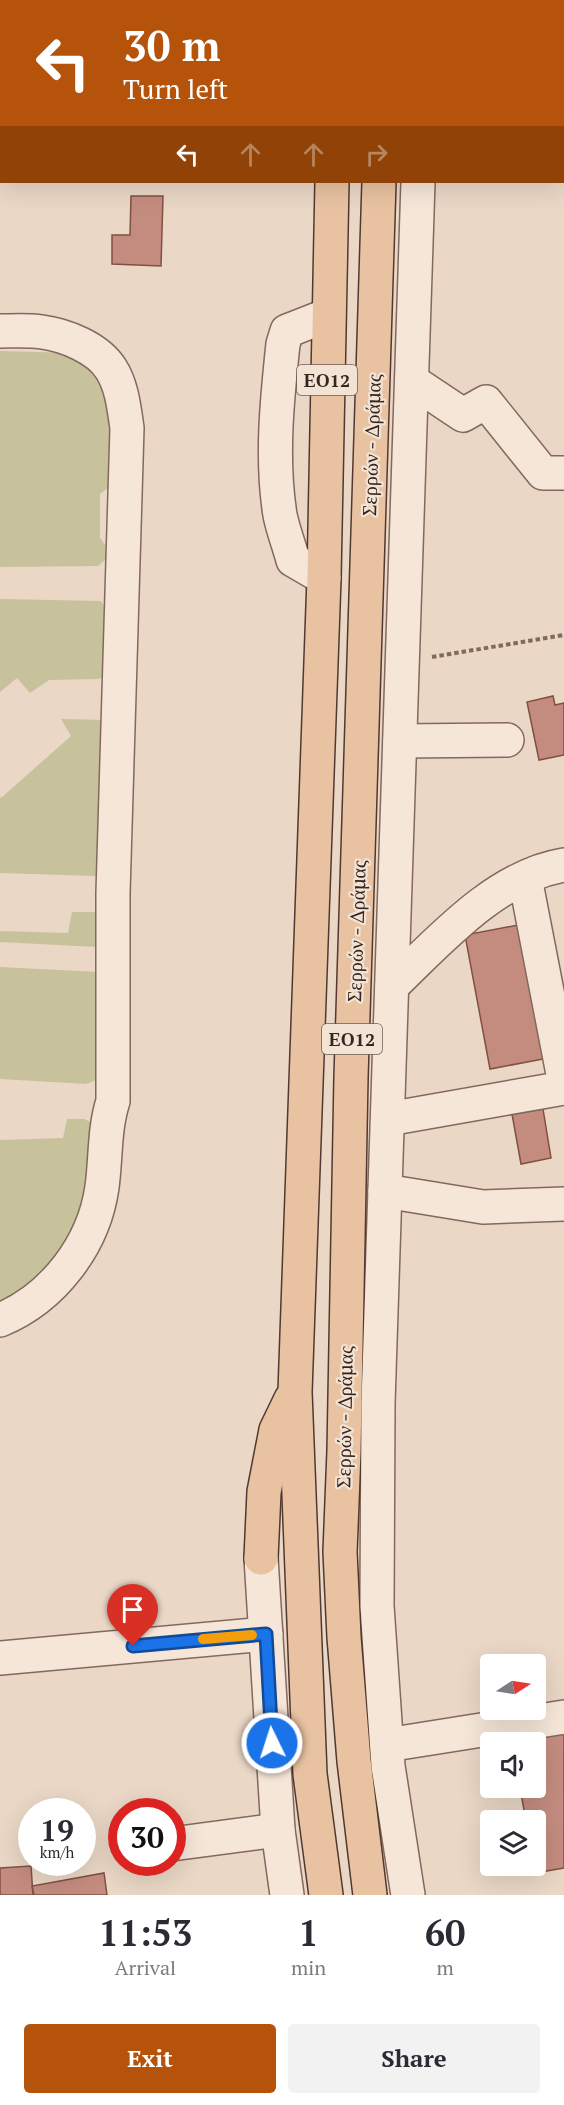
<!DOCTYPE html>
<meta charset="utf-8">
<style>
body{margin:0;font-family:"PT Serif",serif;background:#f2f2f3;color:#2b2b33;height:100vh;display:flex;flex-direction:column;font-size:22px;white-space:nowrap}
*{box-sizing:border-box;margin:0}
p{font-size:20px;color:#7c7c81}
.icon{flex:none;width:33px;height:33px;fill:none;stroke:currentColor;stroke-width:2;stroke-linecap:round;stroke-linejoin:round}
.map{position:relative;height:1895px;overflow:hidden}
.side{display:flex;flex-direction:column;background:#fff;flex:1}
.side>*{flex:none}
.hud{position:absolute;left:0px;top:0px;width:564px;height:183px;box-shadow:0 6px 24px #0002;background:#b45309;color:#fff;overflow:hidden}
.needle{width:39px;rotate:78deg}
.fabs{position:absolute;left:480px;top:1654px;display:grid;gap:12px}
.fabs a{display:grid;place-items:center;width:66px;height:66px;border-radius:6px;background:#fff;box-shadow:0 6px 24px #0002;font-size:30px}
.speed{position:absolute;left:18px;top:1798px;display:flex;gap:12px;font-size:30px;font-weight:700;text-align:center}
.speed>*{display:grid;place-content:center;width:78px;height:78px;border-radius:50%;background:#fff;box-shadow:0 6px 24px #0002;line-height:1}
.speed small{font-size:15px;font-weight:400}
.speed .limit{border:9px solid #d22;background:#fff;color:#111}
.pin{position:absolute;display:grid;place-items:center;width:51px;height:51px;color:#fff;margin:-62px -26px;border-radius:50% 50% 50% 0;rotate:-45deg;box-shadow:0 0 6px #0007}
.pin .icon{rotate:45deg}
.me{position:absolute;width:66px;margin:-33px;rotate:356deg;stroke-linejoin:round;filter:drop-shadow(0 0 4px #0008)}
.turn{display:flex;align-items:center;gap:21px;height:126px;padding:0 24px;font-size:27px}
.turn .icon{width:78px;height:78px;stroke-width:2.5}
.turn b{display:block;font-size:42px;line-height:51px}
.lanes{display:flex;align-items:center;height:57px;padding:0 24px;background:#0003;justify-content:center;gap:30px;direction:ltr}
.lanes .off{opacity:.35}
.eta{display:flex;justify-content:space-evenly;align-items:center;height:102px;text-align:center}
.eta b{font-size:36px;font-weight:600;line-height:42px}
.cta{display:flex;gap:12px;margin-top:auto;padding:12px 24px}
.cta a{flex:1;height:69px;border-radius:6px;background:#b45309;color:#fff;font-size:24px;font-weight:600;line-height:69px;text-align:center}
.cta a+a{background:#f2f2f3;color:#2b2b33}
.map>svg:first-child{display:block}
.green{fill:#c7c29b}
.building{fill:#c48c7f;stroke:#805045;stroke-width:1.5}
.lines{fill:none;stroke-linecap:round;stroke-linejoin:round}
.minor-casing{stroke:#83695d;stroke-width:36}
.major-casing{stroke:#513931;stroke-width:36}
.path{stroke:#83695d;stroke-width:4;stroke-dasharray:4.5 3;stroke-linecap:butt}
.minor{stroke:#f5e6d8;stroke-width:33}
.major{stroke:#e9c2a1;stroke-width:33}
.route-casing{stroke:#114b97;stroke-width:15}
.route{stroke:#1a73e8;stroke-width:10}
.slow{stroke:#f59e0b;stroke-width:10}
.labels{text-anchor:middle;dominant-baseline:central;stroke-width:4.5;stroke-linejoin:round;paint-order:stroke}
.shield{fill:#f2e3d4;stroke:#6e5e56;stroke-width:1.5}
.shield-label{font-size:18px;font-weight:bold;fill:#352520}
.street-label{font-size:20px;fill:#352520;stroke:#f2e3d4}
</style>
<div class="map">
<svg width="564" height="1895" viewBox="0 0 564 1895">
<rect width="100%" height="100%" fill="#ead7c6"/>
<g class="green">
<path d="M0,351L76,353L101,378L116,415L112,485L100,494V538L112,554L98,566L0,567Z"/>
<path d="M0,599L101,601L111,618L110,671L99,679L49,680L30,693L17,678L0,692Z"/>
<path d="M61,719L108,720L106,864L96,876L0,873V797L1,798L71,736Z"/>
<path d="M72,912H101L97,947L0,942V931L68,933Z"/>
<path d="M0,967L98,972L101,1078L86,1084L0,1079Z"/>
<path d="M67,1119H84L100,1126L86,1206L71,1247L22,1293L0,1305V1140L63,1138Z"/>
</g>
<g class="building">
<path d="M131,196H163L161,266L112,264V235H130Z"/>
<path d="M553,696L555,705L564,703V755L539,760L527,702Z"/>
<path d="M529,923L554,1057L490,1069L465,935Z"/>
<path d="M543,1109L551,1158L521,1164L512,1114Z"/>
<path d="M564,1730V1868L535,1873L536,1821H526L520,1788H536V1743H513L512,1739Z"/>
<path d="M31,1866L33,1895H0V1868Z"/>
<path d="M104,1873L107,1895H34L32,1886Z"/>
</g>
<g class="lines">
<defs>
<g id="minor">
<path d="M470,2L472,0"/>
<path d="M0,331C14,331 28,330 42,332C65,335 98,348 111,369C122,386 124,408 127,428L113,893V1101C104,1129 106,1158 102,1187C94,1245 53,1298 0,1320"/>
<path d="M412,381L463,415L486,402L543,473H564"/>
<path d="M324,578L293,560C289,545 283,530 280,515C271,459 277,400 283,344L287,331L328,315"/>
<path d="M400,741L507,740"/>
<path d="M525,878L564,1079"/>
<path d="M392,986C439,941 496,876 564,865"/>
<path d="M388,1119L564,1088"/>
<path d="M385,1191L483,1207L564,1204"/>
<path d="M261,1558L278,1830L287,1895"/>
<path d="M0,1658L266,1634"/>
<path d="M387,1745L564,1717"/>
<path d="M172,1844L278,1830"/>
<path d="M408,1895L388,1766L377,1606L378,1403L418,182"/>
</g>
<g id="major">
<path d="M311,0L312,2"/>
<path d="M339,2V0"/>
<path d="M387,2V0"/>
<path d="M429,2L430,0"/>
<path d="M261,1558L264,1492L276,1430L291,1399"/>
<path d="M326,1895L310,1774L295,1392L324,578L332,182"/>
<path d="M370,1895L354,1761L344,1637L340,1552L344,1451L351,1077L379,182"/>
</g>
</defs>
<use href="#minor" class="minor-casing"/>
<use href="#major" class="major-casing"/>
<path class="path" d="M432,657L564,635"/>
<use href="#minor" class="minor"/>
<use href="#major" class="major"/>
</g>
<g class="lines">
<defs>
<path id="route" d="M133,1646L266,1634L272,1743"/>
</defs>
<use href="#route" class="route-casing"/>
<use href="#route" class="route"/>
<path class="slow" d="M203,1639L252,1635"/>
</g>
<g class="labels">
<g class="shield">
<rect x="297" y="365" width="60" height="30" rx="4.5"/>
<rect x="322" y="1024" width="60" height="30" rx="4.5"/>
</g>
<g class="shield-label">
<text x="327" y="380">ΕΟ12</text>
<text x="352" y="1039">ΕΟ12</text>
</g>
<g class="street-label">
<text transform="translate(371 445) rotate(-88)">Σερρών - Δράμας</text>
<text transform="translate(356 931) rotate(-88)">Σερρών - Δράμας</text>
<text transform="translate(344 1417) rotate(-89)">Σερρών - Δράμας</text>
</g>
</g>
</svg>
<div class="fabs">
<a><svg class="needle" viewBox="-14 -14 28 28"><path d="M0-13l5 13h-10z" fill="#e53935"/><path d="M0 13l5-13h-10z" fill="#7c7c81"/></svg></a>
<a><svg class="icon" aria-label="sound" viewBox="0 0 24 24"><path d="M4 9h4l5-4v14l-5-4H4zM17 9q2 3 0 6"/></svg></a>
<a><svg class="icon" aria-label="layers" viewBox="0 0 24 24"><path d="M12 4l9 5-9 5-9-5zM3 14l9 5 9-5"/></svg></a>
</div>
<div class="speed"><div>19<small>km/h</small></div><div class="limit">30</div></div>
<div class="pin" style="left:133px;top:1646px;background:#d93025"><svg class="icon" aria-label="arrive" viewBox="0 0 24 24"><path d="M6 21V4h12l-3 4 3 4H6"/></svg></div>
<svg class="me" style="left:272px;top:1743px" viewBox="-20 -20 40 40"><circle r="17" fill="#1a73e8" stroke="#fff" stroke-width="3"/><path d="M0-11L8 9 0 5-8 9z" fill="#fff"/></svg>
<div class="hud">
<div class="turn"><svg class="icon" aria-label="left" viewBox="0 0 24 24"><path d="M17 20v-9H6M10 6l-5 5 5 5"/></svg><div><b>30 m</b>Turn left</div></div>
<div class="lanes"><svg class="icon" aria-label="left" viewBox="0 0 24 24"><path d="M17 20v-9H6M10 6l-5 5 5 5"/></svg><svg class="icon off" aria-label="ahead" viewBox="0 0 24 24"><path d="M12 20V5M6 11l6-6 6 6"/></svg><svg class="icon off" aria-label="ahead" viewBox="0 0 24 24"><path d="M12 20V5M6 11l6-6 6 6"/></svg><svg class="icon off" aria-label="right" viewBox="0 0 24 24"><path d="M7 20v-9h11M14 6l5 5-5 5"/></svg></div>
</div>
</div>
<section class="side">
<div class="eta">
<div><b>11:53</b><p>Arrival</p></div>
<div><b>1</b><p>min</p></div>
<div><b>60</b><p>m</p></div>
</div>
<div class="cta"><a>Exit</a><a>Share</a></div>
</section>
